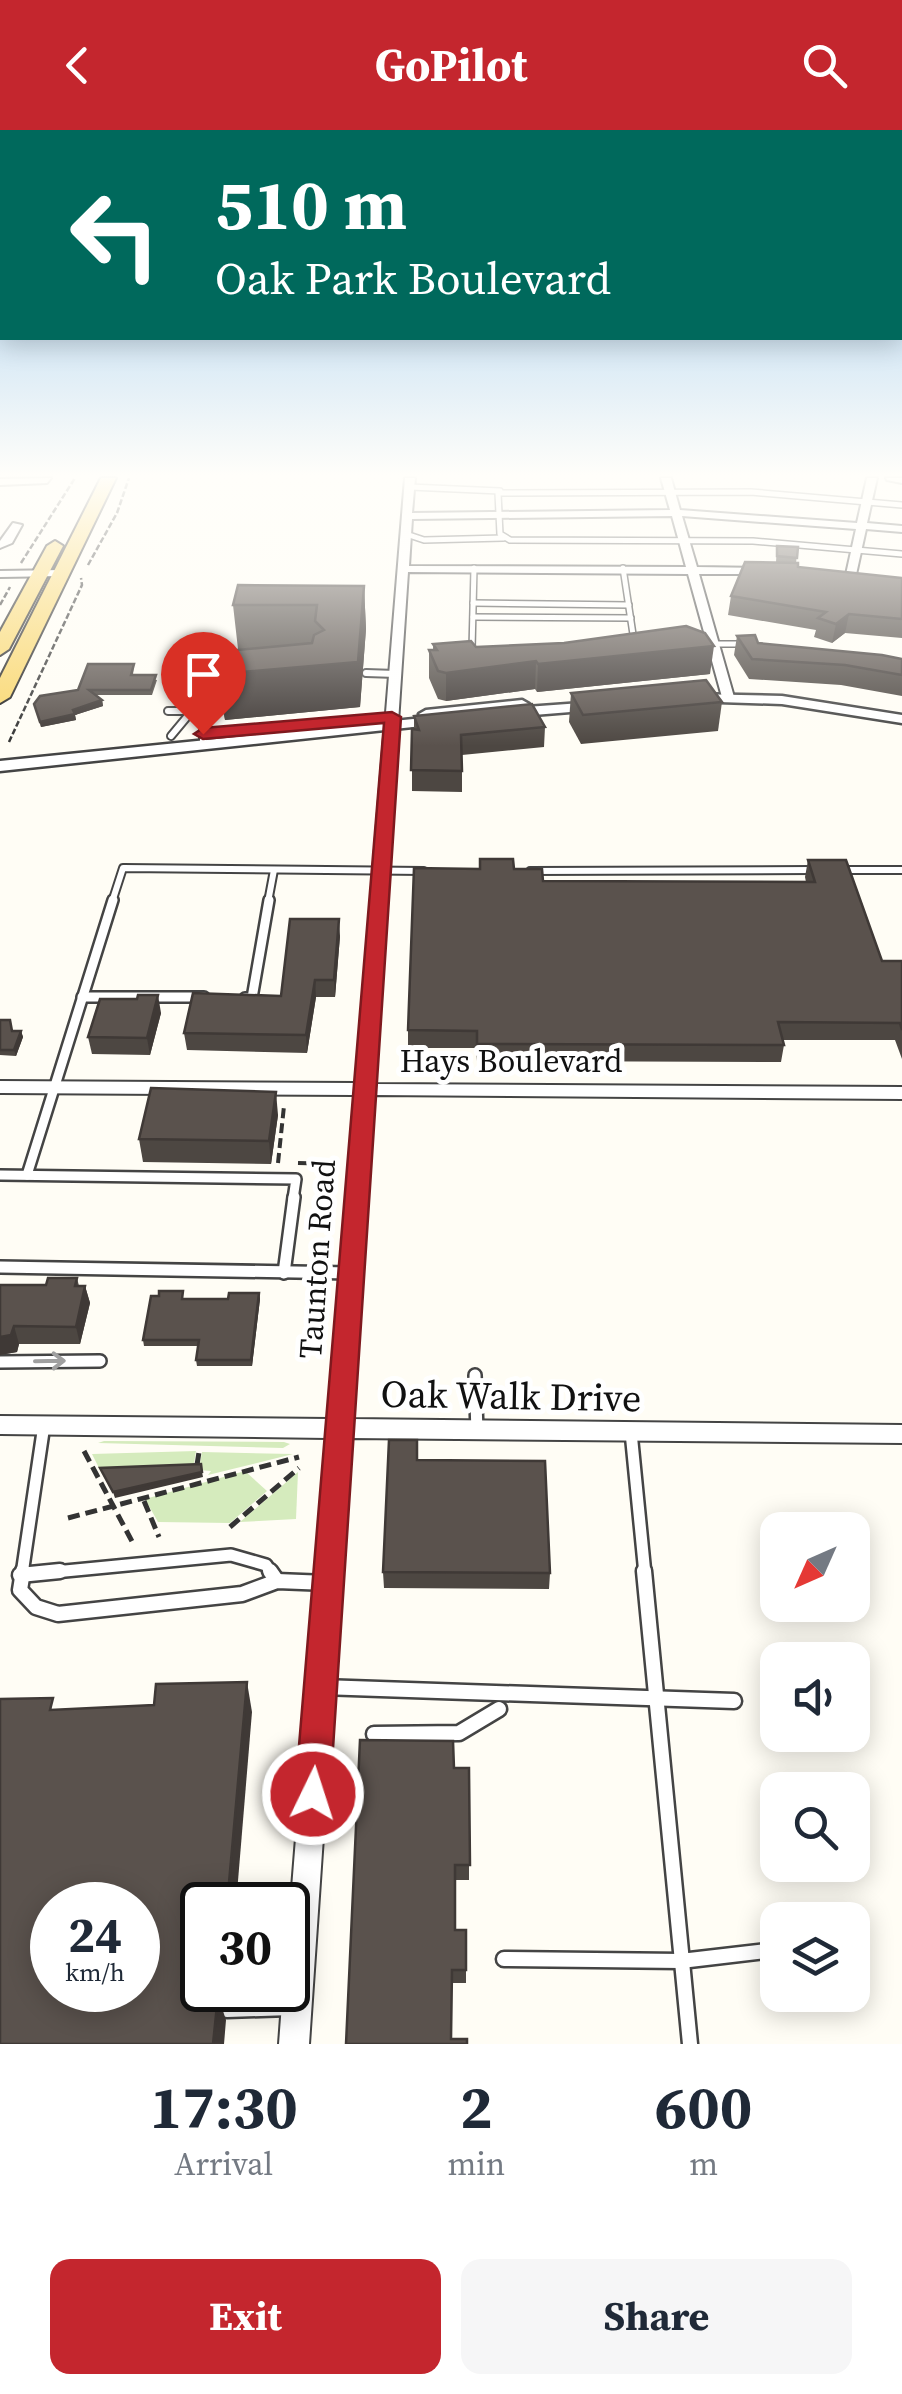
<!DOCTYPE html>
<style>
body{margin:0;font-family:"Source Serif 4",serif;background:#f6f6f7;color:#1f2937;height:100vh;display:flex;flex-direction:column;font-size:38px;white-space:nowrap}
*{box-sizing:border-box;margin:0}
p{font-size:32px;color:#747a83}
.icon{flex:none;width:55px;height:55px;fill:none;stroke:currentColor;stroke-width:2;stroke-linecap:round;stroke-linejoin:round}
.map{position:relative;height:1914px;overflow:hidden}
.drawer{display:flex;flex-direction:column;background:#fff;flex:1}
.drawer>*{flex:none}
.banner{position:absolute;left:0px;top:0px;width:902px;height:210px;box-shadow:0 5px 25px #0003;background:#00695c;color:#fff;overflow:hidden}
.needle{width:65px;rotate:225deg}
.controls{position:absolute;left:760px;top:1382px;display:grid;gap:20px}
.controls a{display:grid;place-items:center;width:110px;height:110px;border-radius:20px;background:#fff;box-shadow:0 5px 25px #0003;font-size:50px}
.speed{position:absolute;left:30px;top:1752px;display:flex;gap:20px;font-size:50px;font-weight:700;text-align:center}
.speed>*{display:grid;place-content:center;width:130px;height:130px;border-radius:50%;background:#fff;box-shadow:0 5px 25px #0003;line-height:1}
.speed small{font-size:25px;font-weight:400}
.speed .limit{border:5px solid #111;border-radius:15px;background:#fff;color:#111}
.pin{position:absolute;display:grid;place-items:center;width:85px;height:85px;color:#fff;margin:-102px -42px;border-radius:50% 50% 50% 0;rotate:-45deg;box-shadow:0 0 10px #0007}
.pin .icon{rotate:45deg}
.me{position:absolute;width:110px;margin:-55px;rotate:4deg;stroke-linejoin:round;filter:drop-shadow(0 0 8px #0008)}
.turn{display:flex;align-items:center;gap:35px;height:210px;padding:0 50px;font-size:45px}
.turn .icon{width:130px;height:130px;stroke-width:2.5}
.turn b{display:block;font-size:70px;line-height:85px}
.eta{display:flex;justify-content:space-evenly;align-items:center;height:170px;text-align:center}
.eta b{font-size:60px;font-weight:700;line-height:70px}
.primary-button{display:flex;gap:20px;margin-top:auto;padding:20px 50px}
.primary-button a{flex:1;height:115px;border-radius:20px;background:#c4262e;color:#fff;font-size:40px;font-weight:700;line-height:115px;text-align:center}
.primary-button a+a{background:#f6f6f7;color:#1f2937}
header{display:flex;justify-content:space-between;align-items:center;height:130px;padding:0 50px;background:#c4262e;color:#fff;font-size:45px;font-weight:700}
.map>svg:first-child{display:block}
.green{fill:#d5ebbd}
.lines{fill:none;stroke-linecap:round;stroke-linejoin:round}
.service-far4-casing{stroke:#444;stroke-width:8}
.service-far3-casing{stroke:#444;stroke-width:10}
.service-far2-casing{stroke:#444;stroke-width:14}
.service-far1-casing{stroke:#444;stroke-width:16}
.service-casing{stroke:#444;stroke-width:19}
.minor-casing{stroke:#444;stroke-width:4}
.tertiary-casing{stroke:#444;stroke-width:5}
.primary-casing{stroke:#222;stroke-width:4}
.path-far2{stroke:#333;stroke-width:2.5;stroke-dasharray:6 2.5;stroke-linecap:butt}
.path-far1{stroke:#333;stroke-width:4;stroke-dasharray:10 5;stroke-linecap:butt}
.path{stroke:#333;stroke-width:5;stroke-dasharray:12 6;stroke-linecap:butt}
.service-far4{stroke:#fff;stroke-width:5}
.service-far3{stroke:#fff;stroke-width:6}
.service-far2{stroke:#fff;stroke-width:9}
.service-far1{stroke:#fff;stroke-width:11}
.service{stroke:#fff;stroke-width:14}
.minor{fill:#fff;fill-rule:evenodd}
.tertiary{fill:#fff;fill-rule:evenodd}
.primary{fill:#f9d66b;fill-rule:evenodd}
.wall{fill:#4d4742}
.shaded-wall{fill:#3f3936}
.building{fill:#5a524d;stroke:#3f3936;stroke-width:2.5;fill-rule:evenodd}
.oneway{stroke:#a0a0a0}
.route{fill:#c4262e;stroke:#7f191e;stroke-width:2.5}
.labels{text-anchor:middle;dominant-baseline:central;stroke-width:10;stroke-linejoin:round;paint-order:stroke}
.street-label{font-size:32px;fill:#111;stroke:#fff}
.near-street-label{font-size:38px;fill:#111;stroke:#fff}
</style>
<header><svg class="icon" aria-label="back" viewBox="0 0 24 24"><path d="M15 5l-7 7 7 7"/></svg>GoPilot<svg class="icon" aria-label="search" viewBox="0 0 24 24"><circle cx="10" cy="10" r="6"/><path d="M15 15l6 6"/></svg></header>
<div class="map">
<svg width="902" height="1914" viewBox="0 0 902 1914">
<rect width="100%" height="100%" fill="#fffdf5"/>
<g class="green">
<path d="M104,1311L284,1312L290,1314L283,1318L98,1313Z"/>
<path d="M196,1321L193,1340L102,1344L92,1324Z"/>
<path d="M202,1322L293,1324L208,1345L211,1341L199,1340Z"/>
<path d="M245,1341L267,1361L230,1393L158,1392L145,1369Z"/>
<path d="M298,1342L296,1389L240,1392Z"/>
</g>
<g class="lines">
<defs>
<g id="service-far4">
<path d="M410,357L500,361"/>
<path d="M902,375L751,362L498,363L500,404L510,410L753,411L902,424"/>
<path d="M406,404L424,410L503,408"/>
<path d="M623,438L634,511"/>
<path d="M473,473L629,475"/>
<path d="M473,487L631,488"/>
<path d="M711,514H745"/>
<path d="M472,519L474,438"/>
</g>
<g id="service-far3">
<path d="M366,543L396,544"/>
<path d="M168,581H187L203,591V614"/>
<path d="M171,606L191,582"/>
<path d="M840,740H902"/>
<path d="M530,741L814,740"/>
<path d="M112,772L123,738L424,741"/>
<path d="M268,772L274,740"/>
</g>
<g id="service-far2">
<path d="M82,867H204"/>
<path d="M245,868H252L269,770"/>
<path d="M0,1045L296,1049L293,1069"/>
<path d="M27,1045L113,770"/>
</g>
<g id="service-far1">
<path d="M0,1137L351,1143"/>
<path d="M284,1143L294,1067"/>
<path d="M0,1232L100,1231"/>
<path d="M475,1245L477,1301"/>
<path d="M631,1302L645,1444"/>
<path d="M22,1444L44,1295"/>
<path d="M34,1444L231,1425L266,1435L272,1444"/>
</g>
<g id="service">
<path d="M23,1441L20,1460L36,1477L58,1484L242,1464L277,1451L327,1453"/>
<path d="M270,1441L277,1451"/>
<path d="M644,1441L690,1914"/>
<path d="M20,1445L60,1441"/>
<path d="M322,1557L734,1571"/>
<path d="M374,1604L459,1603L499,1579"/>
<path d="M504,1829L681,1831L775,1820"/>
<path d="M227,1880L290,1878"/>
</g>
<g id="minor">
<path d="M51,348L47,353L0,355V349Z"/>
<path d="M405,348H415L412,383L670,380L661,348H671L680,380L857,393L867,348H877L867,393L902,396V402L866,399L855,449L850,452L845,449L856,399L682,386L697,437L763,438L768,441L763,444H699L734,567L728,571L722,567L688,444L408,442L374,954L902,957V969L373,965L351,1289L902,1295V1313L350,1308L309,1914H279L283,1860H288V1808L328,1308L0,1304V1286L329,1289L355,965L0,963V951L356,953ZM672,386L686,437L409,436L412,389Z"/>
<path d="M886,348H902V353L887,350Z"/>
<path d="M13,393L22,395L12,413L0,418V411Z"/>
<path d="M0,441L62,440L67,443L62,446L0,447Z"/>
</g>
<g id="tertiary">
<path d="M694,564L782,566L902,585V593L782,574L689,571V565Z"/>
<path d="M522,570L529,574L526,577L595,572L602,576L595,580L509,587L504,586V580L444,586L448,590L441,594L0,641V631L423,588L419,584L426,580Z"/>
</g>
<g id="primary">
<path d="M101,348H116L10,567L0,573V548Z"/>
<path d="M55,411L63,416L9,519L0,525V502L47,416Z"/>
</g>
</defs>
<use href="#service-far4" class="service-far4-casing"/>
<use href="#service-far3" class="service-far3-casing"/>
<use href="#service-far2" class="service-far2-casing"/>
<use href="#service-far1" class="service-far1-casing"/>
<use href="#service" class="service-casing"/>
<use href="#minor" class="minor-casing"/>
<use href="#tertiary" class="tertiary-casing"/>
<use href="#primary" class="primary-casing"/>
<g class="path-far2">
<path d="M21,433L75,348"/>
<path d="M88,435L117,383L129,348"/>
<path d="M0,475L10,457"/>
<path d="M9,612L82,455L81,448"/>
</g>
<g class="path-far1">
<path d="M278,1033L284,976"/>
<path d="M298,1033L328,1034"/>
</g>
<g class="path">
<path d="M84,1321L134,1415"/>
<path d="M197,1335L199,1322"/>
<path d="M144,1371L159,1407"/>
<path d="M68,1388L299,1327"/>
<path d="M230,1397L299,1338"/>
</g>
<use href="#service-far4" class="service-far4"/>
<use href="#service-far3" class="service-far3"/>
<use href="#service-far2" class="service-far2"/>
<use href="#service-far1" class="service-far1"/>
<use href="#service" class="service"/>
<use href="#minor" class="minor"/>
<use href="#tertiary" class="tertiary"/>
<use href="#primary" class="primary"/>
</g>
<g class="wall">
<path d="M777,416L798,417L796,433L798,437L902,448V508L845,503L832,513L814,507L816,500L728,485L731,466L776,432Z"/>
<path d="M364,456L366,499L360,577L225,590L220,567L215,522L254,519H238L233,475Z"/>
<path d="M737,506L758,513L902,529V566L841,555L749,549L734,525Z"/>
<path d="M433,514L476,517L710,544L537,562L535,559L446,571L438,569L429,548V520H433Z"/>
<path d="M134,534L133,545L157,550L152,565H95L102,570L103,576L75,585L76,590L41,597L34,574L78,560Z"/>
<path d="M571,563L722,572L718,601L581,614L569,592Z"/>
<path d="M414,586L545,597L544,617L462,625V662L412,661V599H414Z"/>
<path d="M808,730L882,831H902V929L895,910H783L784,915L781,932L477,931L476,918H408V900L514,739L543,751L806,752L805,747Z"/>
<path d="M340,806L335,867H316L307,923L187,920L184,903L281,866Z"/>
<path d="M137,869L161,883L150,925L92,924L88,907Z"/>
<path d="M0,890L12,901H21L23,907L16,926L0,925Z"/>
<path d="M278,985L271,1034L143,1032L139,1009Z"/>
<path d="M77,1148L79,1156H85L90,1173L80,1214H19L17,1222L0,1225V1155H46Z"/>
<path d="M259,1163L260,1169L252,1236H197L196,1230L198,1216H144L143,1210L184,1169H228Z"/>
<path d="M417,1330L550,1443L549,1459L384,1458L383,1442Z"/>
<path d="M454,1638H469V1750H455V1800H466V1853H452L451,1909L346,1914Z"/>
</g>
<g class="shaded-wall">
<path d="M364,456L366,499L360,577L225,590L220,544L358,532Z"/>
<path d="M849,484L845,503L832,513L836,494Z"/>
<path d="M714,516L710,544L537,562L538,534Z"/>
<path d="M536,531L535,559L446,571V543Z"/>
<path d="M102,570L103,576L75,585L76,590L41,597L40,592Z"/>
<path d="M339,789L340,806L335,867L334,850Z"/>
<path d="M315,850L316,867L307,923L306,905Z"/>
<path d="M158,865L161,883L150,925L147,908Z"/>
<path d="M21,901L23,907L16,926L14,920Z"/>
<path d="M276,962L278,985L271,1034L269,1011Z"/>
<path d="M85,1156L90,1173L80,1214L76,1197Z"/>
<path d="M259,1163L260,1169L252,1236L251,1230Z"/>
<path d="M14,1196L19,1214L17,1222L0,1225V1207Z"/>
<path d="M202,1342L203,1347L115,1368L113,1362Z"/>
<path d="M247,1552L252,1582L236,1775H227Z"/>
<path d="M210,1860H229L228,1869L221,1875L226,1890L224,1914H213Z"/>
</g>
<g class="building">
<path d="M777,416L798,417L797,428L777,426Z"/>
<path d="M745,432L798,433V437L902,448V489L849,484L836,494L818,488L826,482L731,466Z"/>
<path d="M238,455L364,456L358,532L220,544L215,522L312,513L314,505L324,500L315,491L317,475H233Z"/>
<path d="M686,496L705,503L714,516L538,534L536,531L446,543L438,541L429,520H437L433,514L471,511L476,517L564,513Z"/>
<path d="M755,505L758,513L882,525L902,529V545L845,535L752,529L737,506Z"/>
<path d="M88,534H134L131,545H156L151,560H89L102,570L73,580L75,584L40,592L34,574L40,566L78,560Z"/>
<path d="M706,550L722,572L583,585L571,563Z"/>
<path d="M532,574L545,597L461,605L462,641L411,640L412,599L419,600L414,586Z"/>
<path d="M480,729H513L514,739H542L543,751L815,752L808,730H846L882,831H902V900L900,893L778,892L784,915L477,914V901L408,900L414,738L480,739Z"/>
<path d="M290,789H339L334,850H315L306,905L184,903L193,863L281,866Z"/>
<path d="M138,865H158L147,908L88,907L100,869H137Z"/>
<path d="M0,890H10L12,901H21L14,920H0Z"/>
<path d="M151,958L276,962L269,1011L139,1009Z"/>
<path d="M48,1148H77L75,1156H85L76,1197L14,1196L11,1205L0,1207V1155H46Z"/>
<path d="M159,1161H183L182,1169H228L229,1163H259L251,1230H196L199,1210H143L151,1166H159Z"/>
<path d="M389,1310H417V1330L545,1331L550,1443L383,1442Z"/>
<path d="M201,1334L202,1342L113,1362L100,1338Z"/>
<path d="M247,1552L227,1775H202V1860H213L218,1866L213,1914H0V1569L53,1568L50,1580L154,1575L156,1554ZM52,1775H138V1860H52Z"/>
<path d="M360,1610L453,1611L454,1638H469L470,1735H455V1800H466V1840H452L451,1909H467V1914H346Z"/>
</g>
<defs><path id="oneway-shaft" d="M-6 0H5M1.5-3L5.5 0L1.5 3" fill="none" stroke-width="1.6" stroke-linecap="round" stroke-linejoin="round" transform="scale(2.5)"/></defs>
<use class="oneway" href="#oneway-shaft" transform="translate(50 1231) rotate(-1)"/>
<linearGradient id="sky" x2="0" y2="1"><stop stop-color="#95c6ee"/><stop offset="0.56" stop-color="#fffefa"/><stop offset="1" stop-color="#fffefa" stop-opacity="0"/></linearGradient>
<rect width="902" height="616" fill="url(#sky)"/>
<path class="route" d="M392,582L401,587L330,1664L325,1676L313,1681L300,1676L295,1664L384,593L203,609L194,604L203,598Z"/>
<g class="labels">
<g class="street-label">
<text x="511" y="931">Hays Boulevard</text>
<text transform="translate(317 1129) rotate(-86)">Taunton Road</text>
</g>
<g class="near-street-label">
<text transform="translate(511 1266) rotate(1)">Oak Walk Drive</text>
</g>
</g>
</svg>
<div class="controls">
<a><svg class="needle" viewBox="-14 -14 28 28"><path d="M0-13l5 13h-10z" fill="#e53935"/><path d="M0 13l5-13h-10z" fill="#747a83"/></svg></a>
<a><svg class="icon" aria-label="sound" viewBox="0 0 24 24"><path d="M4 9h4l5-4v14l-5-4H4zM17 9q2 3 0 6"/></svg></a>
<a><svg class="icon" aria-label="search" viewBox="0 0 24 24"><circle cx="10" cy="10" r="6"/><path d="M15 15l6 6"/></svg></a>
<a><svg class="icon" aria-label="layers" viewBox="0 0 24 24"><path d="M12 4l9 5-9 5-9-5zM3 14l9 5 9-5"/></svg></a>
</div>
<div class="speed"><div>24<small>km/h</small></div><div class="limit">30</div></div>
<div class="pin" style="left:203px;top:604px;background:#d93025"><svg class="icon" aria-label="arrive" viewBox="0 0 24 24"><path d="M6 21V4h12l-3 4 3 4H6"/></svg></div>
<svg class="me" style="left:313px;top:1664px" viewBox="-20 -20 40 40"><circle r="17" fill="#c4262e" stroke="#fff" stroke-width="3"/><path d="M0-11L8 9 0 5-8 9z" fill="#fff"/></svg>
<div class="banner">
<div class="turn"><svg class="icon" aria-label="left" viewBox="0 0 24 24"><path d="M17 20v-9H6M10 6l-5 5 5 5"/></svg><div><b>510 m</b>Oak Park Boulevard</div></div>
</div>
</div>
<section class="drawer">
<div class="eta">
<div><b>17:30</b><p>Arrival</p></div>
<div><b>2</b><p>min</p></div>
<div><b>600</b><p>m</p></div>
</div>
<div class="primary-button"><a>Exit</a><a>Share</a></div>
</section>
